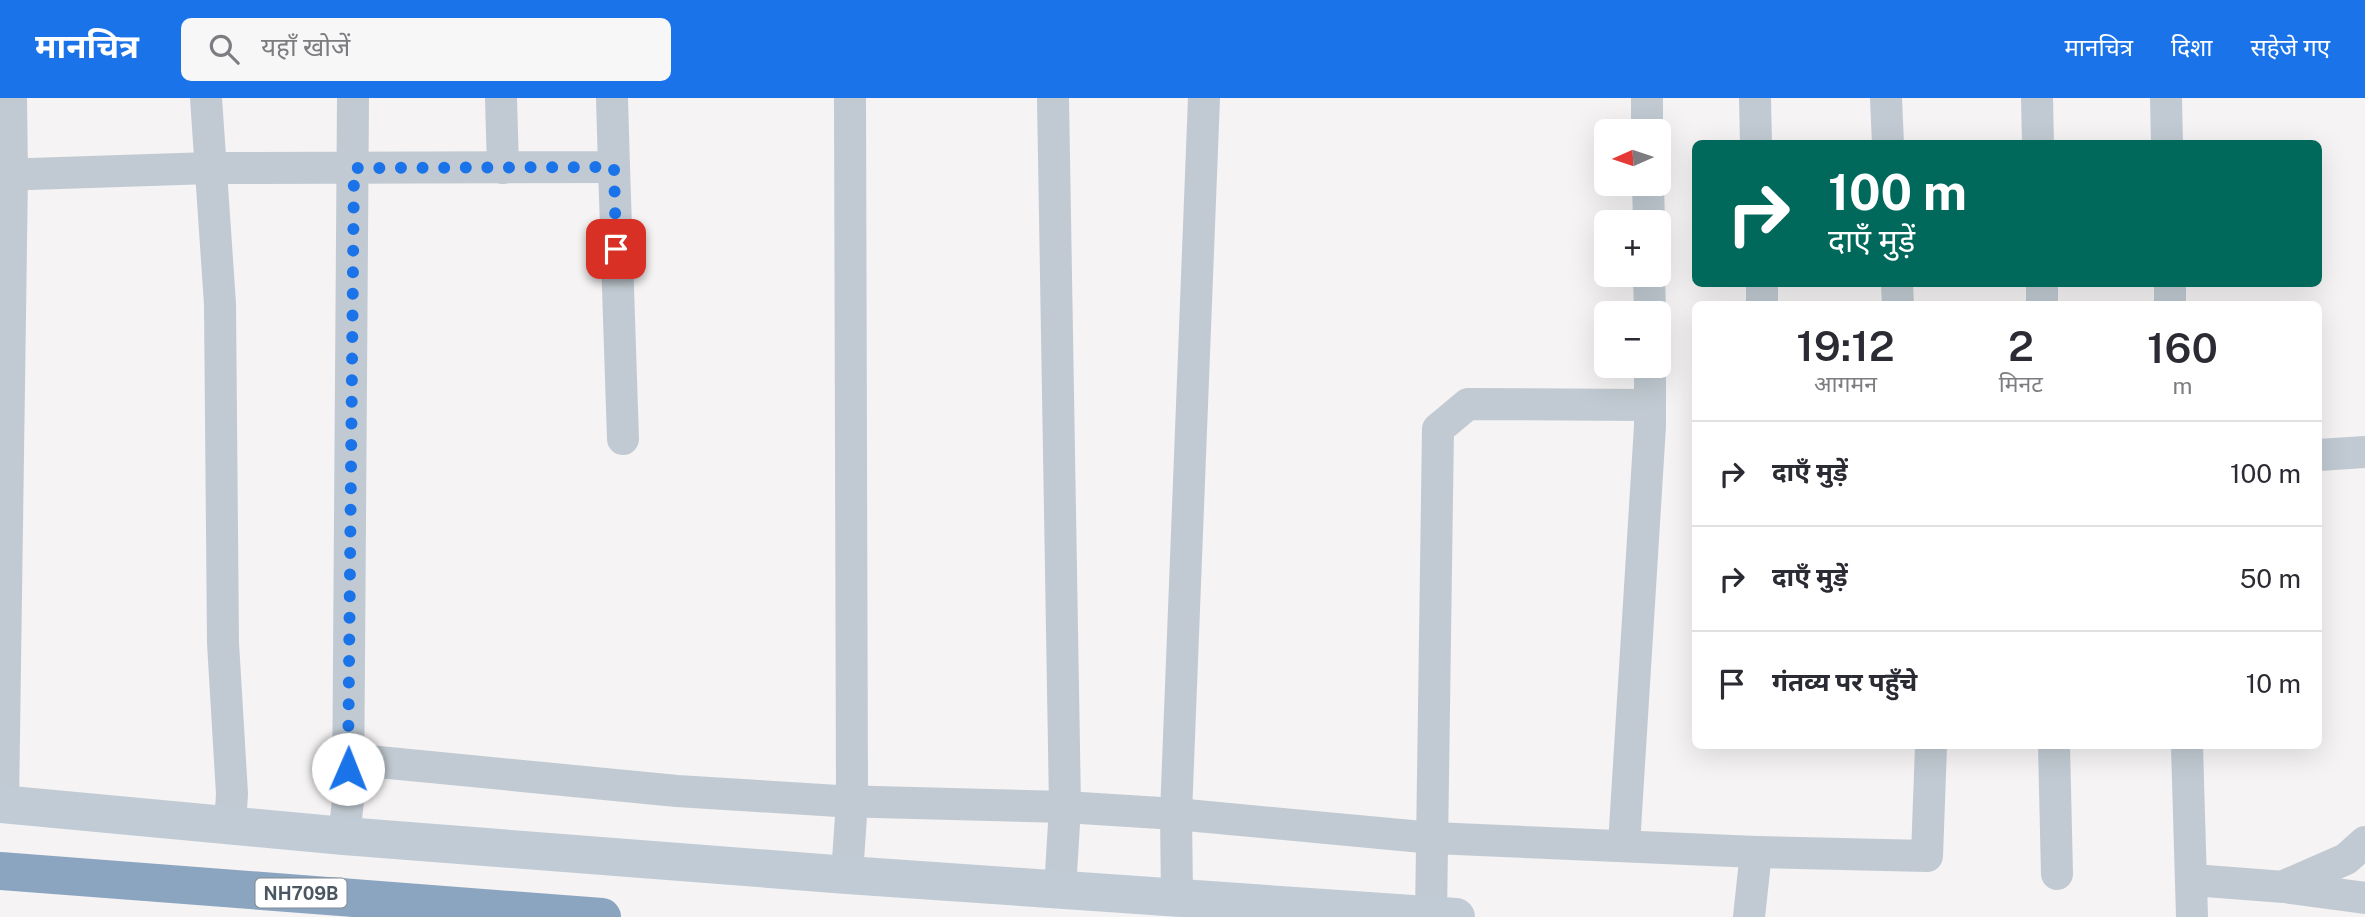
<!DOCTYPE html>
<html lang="hi">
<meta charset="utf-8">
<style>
body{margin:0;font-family:"Public Sans","Noto Sans Devanagari",sans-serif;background:#f7f7f7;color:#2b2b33;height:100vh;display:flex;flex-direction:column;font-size:26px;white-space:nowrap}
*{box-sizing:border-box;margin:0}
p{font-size:23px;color:#7c7c81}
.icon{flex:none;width:38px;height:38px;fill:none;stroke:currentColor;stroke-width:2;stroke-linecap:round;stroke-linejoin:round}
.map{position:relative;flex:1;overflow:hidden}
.sheet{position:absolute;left:1692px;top:203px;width:630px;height:448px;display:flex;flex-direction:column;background:#fff;border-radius:10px;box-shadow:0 7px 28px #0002}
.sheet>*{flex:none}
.banner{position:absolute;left:1692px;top:42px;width:630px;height:147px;border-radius:10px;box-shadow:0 7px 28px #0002;background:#00695c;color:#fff;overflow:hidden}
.needle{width:46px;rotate:267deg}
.buttons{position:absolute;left:1594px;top:21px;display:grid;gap:14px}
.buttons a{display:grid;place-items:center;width:77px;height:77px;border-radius:10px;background:#fff;box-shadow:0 7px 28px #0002;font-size:35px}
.pin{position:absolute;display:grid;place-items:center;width:60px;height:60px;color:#fff;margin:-30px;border-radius:14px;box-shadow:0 4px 10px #0006}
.me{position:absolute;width:77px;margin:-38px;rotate:1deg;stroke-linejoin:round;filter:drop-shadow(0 0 5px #0008)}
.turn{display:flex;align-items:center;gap:24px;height:147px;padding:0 21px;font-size:32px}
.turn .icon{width:91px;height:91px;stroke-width:2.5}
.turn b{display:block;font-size:49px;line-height:60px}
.eta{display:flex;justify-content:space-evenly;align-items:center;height:119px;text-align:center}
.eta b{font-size:42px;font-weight:600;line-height:49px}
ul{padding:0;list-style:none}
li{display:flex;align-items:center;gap:21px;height:105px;padding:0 21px;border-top:2px solid #e1e1e2}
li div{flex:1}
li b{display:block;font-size:26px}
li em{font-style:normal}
header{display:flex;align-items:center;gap:42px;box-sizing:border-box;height:98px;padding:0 35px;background:#1a73e8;color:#fff}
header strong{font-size:33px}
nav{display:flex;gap:38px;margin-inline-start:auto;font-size:24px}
.search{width:490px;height:63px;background:#f7f7f7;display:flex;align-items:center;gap:18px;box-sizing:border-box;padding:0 24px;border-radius:10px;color:#7c7c81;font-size:26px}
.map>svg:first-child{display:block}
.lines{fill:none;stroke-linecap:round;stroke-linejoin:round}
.street{stroke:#c1cad2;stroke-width:32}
.secondary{stroke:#c1cbd6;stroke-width:38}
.highway{stroke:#8ba5c1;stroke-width:38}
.route{stroke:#1a73e8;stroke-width:12;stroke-dasharray:0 21.6}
.labels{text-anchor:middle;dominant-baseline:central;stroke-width:6;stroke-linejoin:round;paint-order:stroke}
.shield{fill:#fff;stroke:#808990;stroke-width:2}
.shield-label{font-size:18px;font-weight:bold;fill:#4a5661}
</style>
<header>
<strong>मानचित्र</strong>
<div class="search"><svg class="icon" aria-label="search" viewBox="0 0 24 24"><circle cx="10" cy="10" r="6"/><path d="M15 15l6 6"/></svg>यहाँ खोजें</div>
<nav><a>मानचित्र</a><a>दिशा</a><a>सहेजे गए</a></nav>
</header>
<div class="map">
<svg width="2365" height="819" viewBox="0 0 2365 819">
<rect width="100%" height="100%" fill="#f5f3f3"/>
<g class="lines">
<g class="street">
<path d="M206,0L220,206L223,545L232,696L230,726"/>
<path d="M501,0L503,70"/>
<path d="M1053,0L1065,709L1060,792"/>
<path d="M1647,0V33"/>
<path d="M1755,0L1756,46"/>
<path d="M1886,0L1888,46"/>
<path d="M2037,0L2038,46"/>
<path d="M2166,0L2167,46"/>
<path d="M614,69L623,341"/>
<path d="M0,77L210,70L614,69L612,0"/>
<path d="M1648,86L1649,124"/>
<path d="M1649,177L1650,215"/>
<path d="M1762,186V206"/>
<path d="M1897,186L1898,206"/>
<path d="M2042,186V206"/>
<path d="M2170,186V206"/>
<path d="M2319,357L2365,354"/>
<path d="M2054,648L2057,776"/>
<path d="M2187,648L2192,819"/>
<path d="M348,661L677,693L838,703L1065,709L1176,716L1433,740L1756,754L1927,758L1931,648"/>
<path d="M3,707L12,76L11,0"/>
<path d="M344,738L348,703L353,0"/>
<path d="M1624,747L1650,328V268"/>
<path d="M847,777L852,703L850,0"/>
<path d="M2193,782L2284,789L2365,800"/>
<path d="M2284,788L2346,761L2365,744"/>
<path d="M1177,799L1176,716L1204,0"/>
<path d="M1431,817L1438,331L1468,306L1650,307"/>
<path d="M1749,819L1756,754"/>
</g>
<path class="secondary" d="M0,706L344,738L847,777L1456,819"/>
<path class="highway" d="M0,773L602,819"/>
</g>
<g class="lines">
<path class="route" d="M348,671L354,70L614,69L616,151"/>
</g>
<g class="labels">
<rect class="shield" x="255.5" y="780.5" width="91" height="29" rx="5"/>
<g class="shield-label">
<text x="301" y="795">NH709B</text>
</g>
</g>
</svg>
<div class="buttons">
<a><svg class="needle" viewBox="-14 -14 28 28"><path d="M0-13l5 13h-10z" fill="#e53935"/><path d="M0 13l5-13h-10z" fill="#7c7c81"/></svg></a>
<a>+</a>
<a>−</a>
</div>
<div class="pin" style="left:616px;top:151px;background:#d93025"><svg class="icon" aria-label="arrive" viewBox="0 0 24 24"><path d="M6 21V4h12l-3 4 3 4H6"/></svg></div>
<svg class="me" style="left:348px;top:671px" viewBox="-20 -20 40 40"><circle r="19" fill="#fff"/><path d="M0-13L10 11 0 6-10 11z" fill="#1a73e8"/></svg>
<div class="banner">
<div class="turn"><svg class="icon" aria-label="right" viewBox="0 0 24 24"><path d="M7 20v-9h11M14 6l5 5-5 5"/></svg><div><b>100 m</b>दाएँ मुड़ें</div></div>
</div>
<section class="sheet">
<div class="eta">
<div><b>19:12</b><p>आगमन</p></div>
<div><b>2</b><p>मिनट</p></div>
<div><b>160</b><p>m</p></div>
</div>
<ul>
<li><svg class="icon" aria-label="right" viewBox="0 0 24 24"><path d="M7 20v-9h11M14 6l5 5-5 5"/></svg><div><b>दाएँ मुड़ें</b></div><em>100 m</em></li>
<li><svg class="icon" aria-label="right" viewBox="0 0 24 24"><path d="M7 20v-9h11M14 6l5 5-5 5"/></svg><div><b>दाएँ मुड़ें</b></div><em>50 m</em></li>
<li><svg class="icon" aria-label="arrive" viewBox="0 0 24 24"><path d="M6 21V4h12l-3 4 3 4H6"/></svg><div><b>गंतव्य पर पहुँचे</b></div><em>10 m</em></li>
</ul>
</section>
</div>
